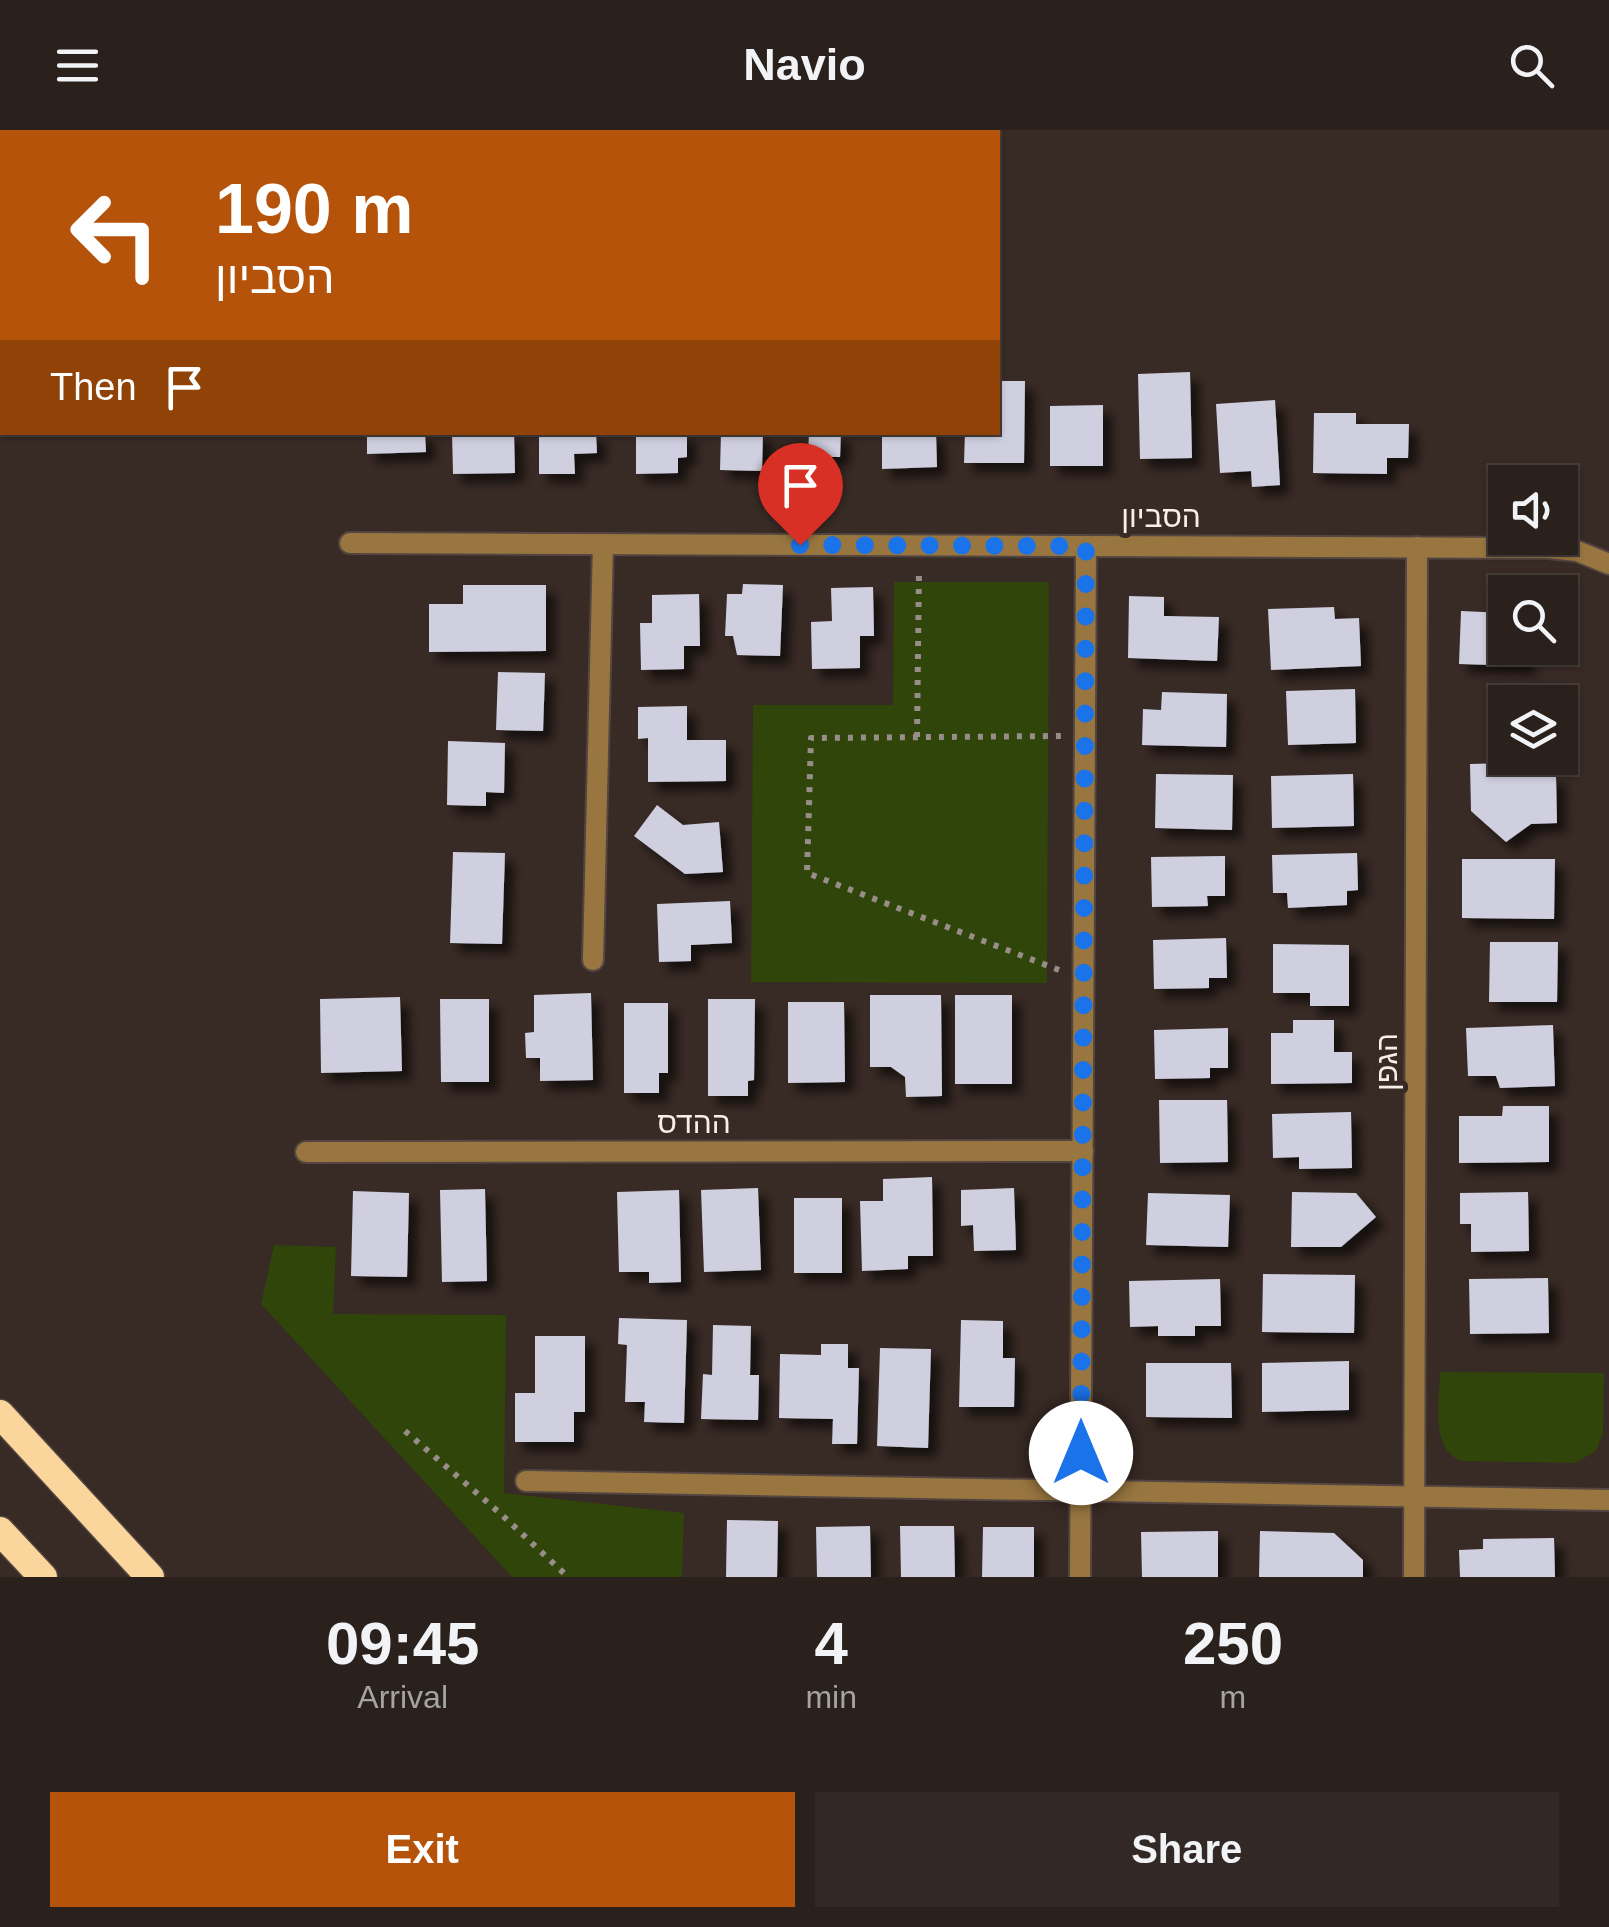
<!DOCTYPE html>
<meta charset="utf-8">
<style>
body{margin:0;font-family:Helvetica,"Noto Sans Hebrew",sans-serif;background:#322825;color:#f1f3f6;height:100vh;display:flex;flex-direction:column;font-size:38px;white-space:nowrap}
*{box-sizing:border-box;margin:0}
p{font-size:32px;color:#a5a3a3}
.icon{flex:none;width:55px;height:55px;fill:none;stroke:currentColor;stroke-width:2;stroke-linecap:round;stroke-linejoin:round}
.map{position:relative;height:1447px;overflow:hidden}
.side{display:flex;flex-direction:column;background:#2a201c;flex:1}
.side>*{flex:none}
.top-card{position:absolute;left:0px;top:0px;width:1000px;height:305px;box-shadow:0 2px 8px #0004,0 0 0 2px #463e3b;background:#b45309;color:#fff;overflow:hidden}
.buttons{position:absolute;left:1488px;top:335px;display:grid;gap:20px}
.buttons a{display:grid;place-items:center;width:90px;height:90px;border-radius:0px;background:#2a201c;box-shadow:0 2px 8px #0004,0 0 0 2px #463e3b;font-size:50px}
.pin{position:absolute;display:grid;place-items:center;width:85px;height:85px;color:#fff;margin:-102px -42px;border-radius:50% 50% 50% 0;rotate:-45deg;box-shadow:0 0 10px #0007}
.pin .icon{rotate:45deg}
.me{position:absolute;width:110px;margin:-55px;rotate:0deg;stroke-linejoin:round;filter:drop-shadow(0 0 8px #0008)}
.turn{display:flex;align-items:center;gap:35px;height:210px;padding:0 50px;font-size:45px}
.turn .icon{width:130px;height:130px;stroke-width:2.5}
.turn b{display:block;font-size:70px;line-height:85px}
.then{display:flex;align-items:center;height:95px;padding:0 50px;background:#0003;gap:20px;font-size:38px}
.eta{display:flex;justify-content:space-evenly;align-items:center;height:170px;text-align:center}
.eta b{font-size:60px;font-weight:600;line-height:70px}
.action{display:flex;gap:20px;margin-top:auto;padding:20px 50px}
.action a{flex:1;height:115px;border-radius:0px;background:#b45309;color:#fff;font-size:40px;font-weight:600;line-height:115px;text-align:center}
.action a+a{background:#322825;color:#f1f3f6}
header{display:flex;justify-content:space-between;align-items:center;height:130px;padding:0 50px;background:#2a201c;font-size:45px;font-weight:600}
.map>svg:first-child{display:block}
.green{fill:#2f4509}
.building{fill:#cfcfe0;filter:url(#shadow)}
.lines{fill:none;stroke-linecap:round;stroke-linejoin:round}
.minor-casing{stroke:#534641;stroke-width:24}
.trunk-casing{stroke:#534641;stroke-width:31}
.path{stroke:#998d89;stroke-width:6;stroke-dasharray:5 8;stroke-linecap:butt}
.minor{stroke:#997640;stroke-width:20}
.trunk{stroke:#fad59c;stroke-width:28}
.route{stroke:#1a73e8;stroke-width:18;stroke-dasharray:0 32.4}
.labels{text-anchor:middle;dominant-baseline:central;stroke-width:10;stroke-linejoin:round;paint-order:stroke}
.street-label{font-size:30px;fill:#f8efeb;stroke:#382a25}
</style>
<header><svg class="icon" aria-label="menu" viewBox="0 0 24 24"><path d="M4 6h16M4 12h16M4 18h16"/></svg>Navio<svg class="icon" aria-label="search" viewBox="0 0 24 24"><circle cx="10" cy="10" r="6"/><path d="M15 15l6 6"/></svg></header>
<div class="map">
<svg width="1609" height="1447" viewBox="0 0 1609 1447">
<defs>
<filter id="shadow"><feDropShadow dx="9" dy="9" stdDeviation="5" flood-color="#0009"/></filter>
</defs>
<rect width="100%" height="100%" fill="#382a25"/>
<g class="green">
<path d="M894,452H1049L1047,853L751,852L753,575H893Z"/>
<path d="M274,1115L336,1117L333,1184L506,1185L504,1363L684,1383L682,1447H512L261,1174Z"/>
<path d="M1440,1242L1604,1243L1603,1303L1596,1321L1575,1333L1461,1331C1429,1317 1440,1271 1440,1242Z"/>
</g>
<g class="building">
<path d="M1190,242L1192,328L1140,329L1138,244Z"/>
<path d="M998,251H1025L1024,333H964L965,302H998Z"/>
<path d="M1275,270L1280,355L1252,357L1251,341L1220,343L1216,274Z"/>
<path d="M1103,275V336H1050V276Z"/>
<path d="M1314,283H1356V294H1409L1408,328H1387V344L1313,343Z"/>
<path d="M367,302H425L426,322L367,324Z"/>
<path d="M452,302H514L515,343L453,344Z"/>
<path d="M539,302H596L597,323L574,324L575,344H539Z"/>
<path d="M636,302H687V327L678,328V343L636,344Z"/>
<path d="M721,302H763L762,341L720,340Z"/>
<path d="M809,302H841L840,327H808Z"/>
<path d="M882,302H936L937,337L882,339Z"/>
<path d="M743,454L783,455L780,526L737,525L733,506H725L727,464H742Z"/>
<path d="M463,455H546V521L429,522V474H463Z"/>
<path d="M873,457L874,506H860V538L812,539L811,492L832,491L831,458Z"/>
<path d="M699,464L700,516H684V539L641,540L640,493H652V465Z"/>
<path d="M1129,466L1164,467V486L1219,487L1217,531L1128,528Z"/>
<path d="M1334,477L1335,489L1359,488L1361,536L1271,540L1268,479Z"/>
<path d="M1461,481L1505,483V518H1527L1526,536L1459,534Z"/>
<path d="M498,542L545,543L543,601L496,600Z"/>
<path d="M1355,559L1356,613L1288,615L1286,561Z"/>
<path d="M1162,562L1227,564L1226,617L1142,615L1143,579L1161,580Z"/>
<rect x="1508" y="562" width="47" height="10"/>
<path d="M1487,571H1505V610H1486Z"/>
<path d="M687,576V610H726V651L648,652V608L638,609V577Z"/>
<path d="M448,611L505,613L504,663L486,662V676L447,675Z"/>
<path d="M1509,633L1510,646L1556,645L1557,693L1531,694L1506,712L1471,681L1470,634Z"/>
<path d="M1156,644L1233,645L1232,700L1155,698Z"/>
<path d="M1353,644L1354,696L1272,698L1271,646Z"/>
<path d="M657,675L683,695L719,692L723,742L685,744L634,706Z"/>
<path d="M453,722L505,723L502,814L450,813Z"/>
<path d="M1357,723L1358,760L1347,761V775L1288,778L1287,763H1273L1272,725Z"/>
<path d="M1225,726V766H1207L1208,776L1152,777L1151,727Z"/>
<path d="M1462,729H1555L1554,789L1462,788Z"/>
<path d="M730,771L732,813L691,815V831L659,832L657,774Z"/>
<path d="M1226,808L1227,848H1209V858L1154,859L1153,810Z"/>
<path d="M1490,812H1558L1557,872H1489Z"/>
<path d="M1273,814L1349,815V876H1310V863H1273Z"/>
<path d="M591,863L593,950L540,951V928H526L525,903L534,902V865Z"/>
<path d="M870,865H941L942,966L906,967L905,947L891,937H870Z"/>
<rect x="955" y="865" width="57" height="89"/>
<path d="M400,867L402,941L321,943L320,869Z"/>
<path d="M440,869H489V952H441Z"/>
<path d="M708,869H755L754,950L748,951V966H708Z"/>
<path d="M788,872H844L845,952L788,953Z"/>
<path d="M624,873H668V943H659V963H624Z"/>
<path d="M1293,890H1334V922H1352V953L1271,954V903H1293Z"/>
<path d="M1553,895L1555,956L1500,958L1496,946H1468L1466,898Z"/>
<path d="M1228,898V938H1210V948L1155,949L1154,900Z"/>
<path d="M1159,970H1227L1228,1032L1160,1033Z"/>
<path d="M1503,976H1549V1032L1459,1033V986H1502Z"/>
<path d="M1351,982L1352,1038L1299,1039V1027L1273,1028L1272,984Z"/>
<path d="M932,1047L933,1126H908V1139L862,1141L860,1071H883V1049Z"/>
<path d="M758,1058L761,1140L704,1142L701,1060Z"/>
<path d="M1014,1058L1016,1120L974,1121L973,1095L961,1096V1060Z"/>
<path d="M485,1059L487,1151L442,1152L440,1060Z"/>
<path d="M679,1060L681,1152L649,1153V1142H619L617,1062Z"/>
<path d="M353,1061L409,1063L407,1147L351,1146Z"/>
<path d="M1292,1062L1356,1063L1376,1087L1341,1117H1291Z"/>
<path d="M1528,1062L1529,1121L1471,1122V1094H1460V1063Z"/>
<path d="M1148,1063L1230,1065L1228,1117L1146,1115Z"/>
<rect x="794" y="1068" width="48" height="75"/>
<path d="M1263,1144L1355,1145L1354,1203L1262,1202Z"/>
<path d="M1548,1148L1549,1203L1470,1204L1469,1149Z"/>
<path d="M1220,1149L1221,1196H1195V1206H1158V1196L1130,1197L1129,1151Z"/>
<path d="M619,1188L687,1190L684,1293L644,1292L645,1272H625L627,1215L618,1214Z"/>
<path d="M961,1190L1003,1191V1228H1015L1014,1277H959Z"/>
<path d="M713,1195L751,1196L750,1245H759L758,1290L701,1289L703,1244L712,1245Z"/>
<path d="M535,1206H585V1282H574V1312H515V1263H535Z"/>
<path d="M821,1214H848V1238H859L857,1314H832L833,1289L779,1288L780,1224L821,1225Z"/>
<path d="M880,1218L931,1219L928,1318L877,1316Z"/>
<path d="M1349,1231V1280L1262,1282V1233Z"/>
<path d="M1146,1233H1231L1232,1288L1146,1287Z"/>
<path d="M727,1390L778,1391L777,1447H726Z"/>
<path d="M870,1396L871,1447H817L816,1397Z"/>
<path d="M900,1396H954L955,1447H901Z"/>
<path d="M983,1397H1034V1447H982Z"/>
<path d="M1218,1401V1447H1142L1141,1402Z"/>
<path d="M1260,1401L1334,1403L1363,1430V1447H1259Z"/>
<path d="M1554,1408L1555,1447H1460L1459,1420L1483,1419V1409Z"/>
</g>
<g class="lines">
<defs>
<g id="minor">
<path d="M350,413L1548,418L1577,421L1609,434"/>
<path d="M593,830L603,414"/>
<path d="M306,1022L1083,1021"/>
<path d="M526,1351L1609,1370"/>
<path d="M1080,1447L1086,416"/>
<path d="M1414,1447L1417,417"/>
</g>
<g id="trunk">
<path d="M0,1284L150,1447"/>
<path d="M0,1401L43,1447"/>
</g>
</defs>
<use href="#minor" class="minor-casing"/>
<use href="#trunk" class="trunk-casing"/>
<g class="path">
<path d="M917,607L919,438"/>
<path d="M1059,840L807,743L811,608L1063,606"/>
<path d="M405,1301L502,1385L568,1447"/>
</g>
<use href="#minor" class="minor"/>
<use href="#trunk" class="trunk"/>
</g>
<g class="lines">
<path class="route" d="M800,415L1086,416L1081,1323"/>
</g>
<g class="labels">
<g class="street-label">
<text x="1161" y="386">הסביון</text>
<text transform="translate(1386 932) rotate(-90)">הגפן</text>
<text x="694" y="992">ההדס</text>
</g>
</g>
</svg>
<div class="buttons">
<a><svg class="icon" aria-label="sound" viewBox="0 0 24 24"><path d="M4 9h4l5-4v14l-5-4H4zM17 9q2 3 0 6"/></svg></a>
<a><svg class="icon" aria-label="search" viewBox="0 0 24 24"><circle cx="10" cy="10" r="6"/><path d="M15 15l6 6"/></svg></a>
<a><svg class="icon" aria-label="layers" viewBox="0 0 24 24"><path d="M12 4l9 5-9 5-9-5zM3 14l9 5 9-5"/></svg></a>
</div>
<div class="pin" style="left:800px;top:415px;background:#d93025"><svg class="icon" aria-label="arrive" viewBox="0 0 24 24"><path d="M6 21V4h12l-3 4 3 4H6"/></svg></div>
<svg class="me" style="left:1081px;top:1323px" viewBox="-20 -20 40 40"><circle r="19" fill="#fff"/><path d="M0-13L10 11 0 6-10 11z" fill="#1a73e8"/></svg>
<div class="top-card">
<div class="turn"><svg class="icon" aria-label="left" viewBox="0 0 24 24"><path d="M17 20v-9H6M10 6l-5 5 5 5"/></svg><div><b>190 m</b>הסביון</div></div>
<div class="then">Then<svg class="icon" aria-label="arrive" viewBox="0 0 24 24"><path d="M6 21V4h12l-3 4 3 4H6"/></svg></div>
</div>
</div>
<section class="side">
<div class="eta">
<div><b>09:45</b><p>Arrival</p></div>
<div><b>4</b><p>min</p></div>
<div><b>250</b><p>m</p></div>
</div>
<div class="action"><a>Exit</a><a>Share</a></div>
</section>
